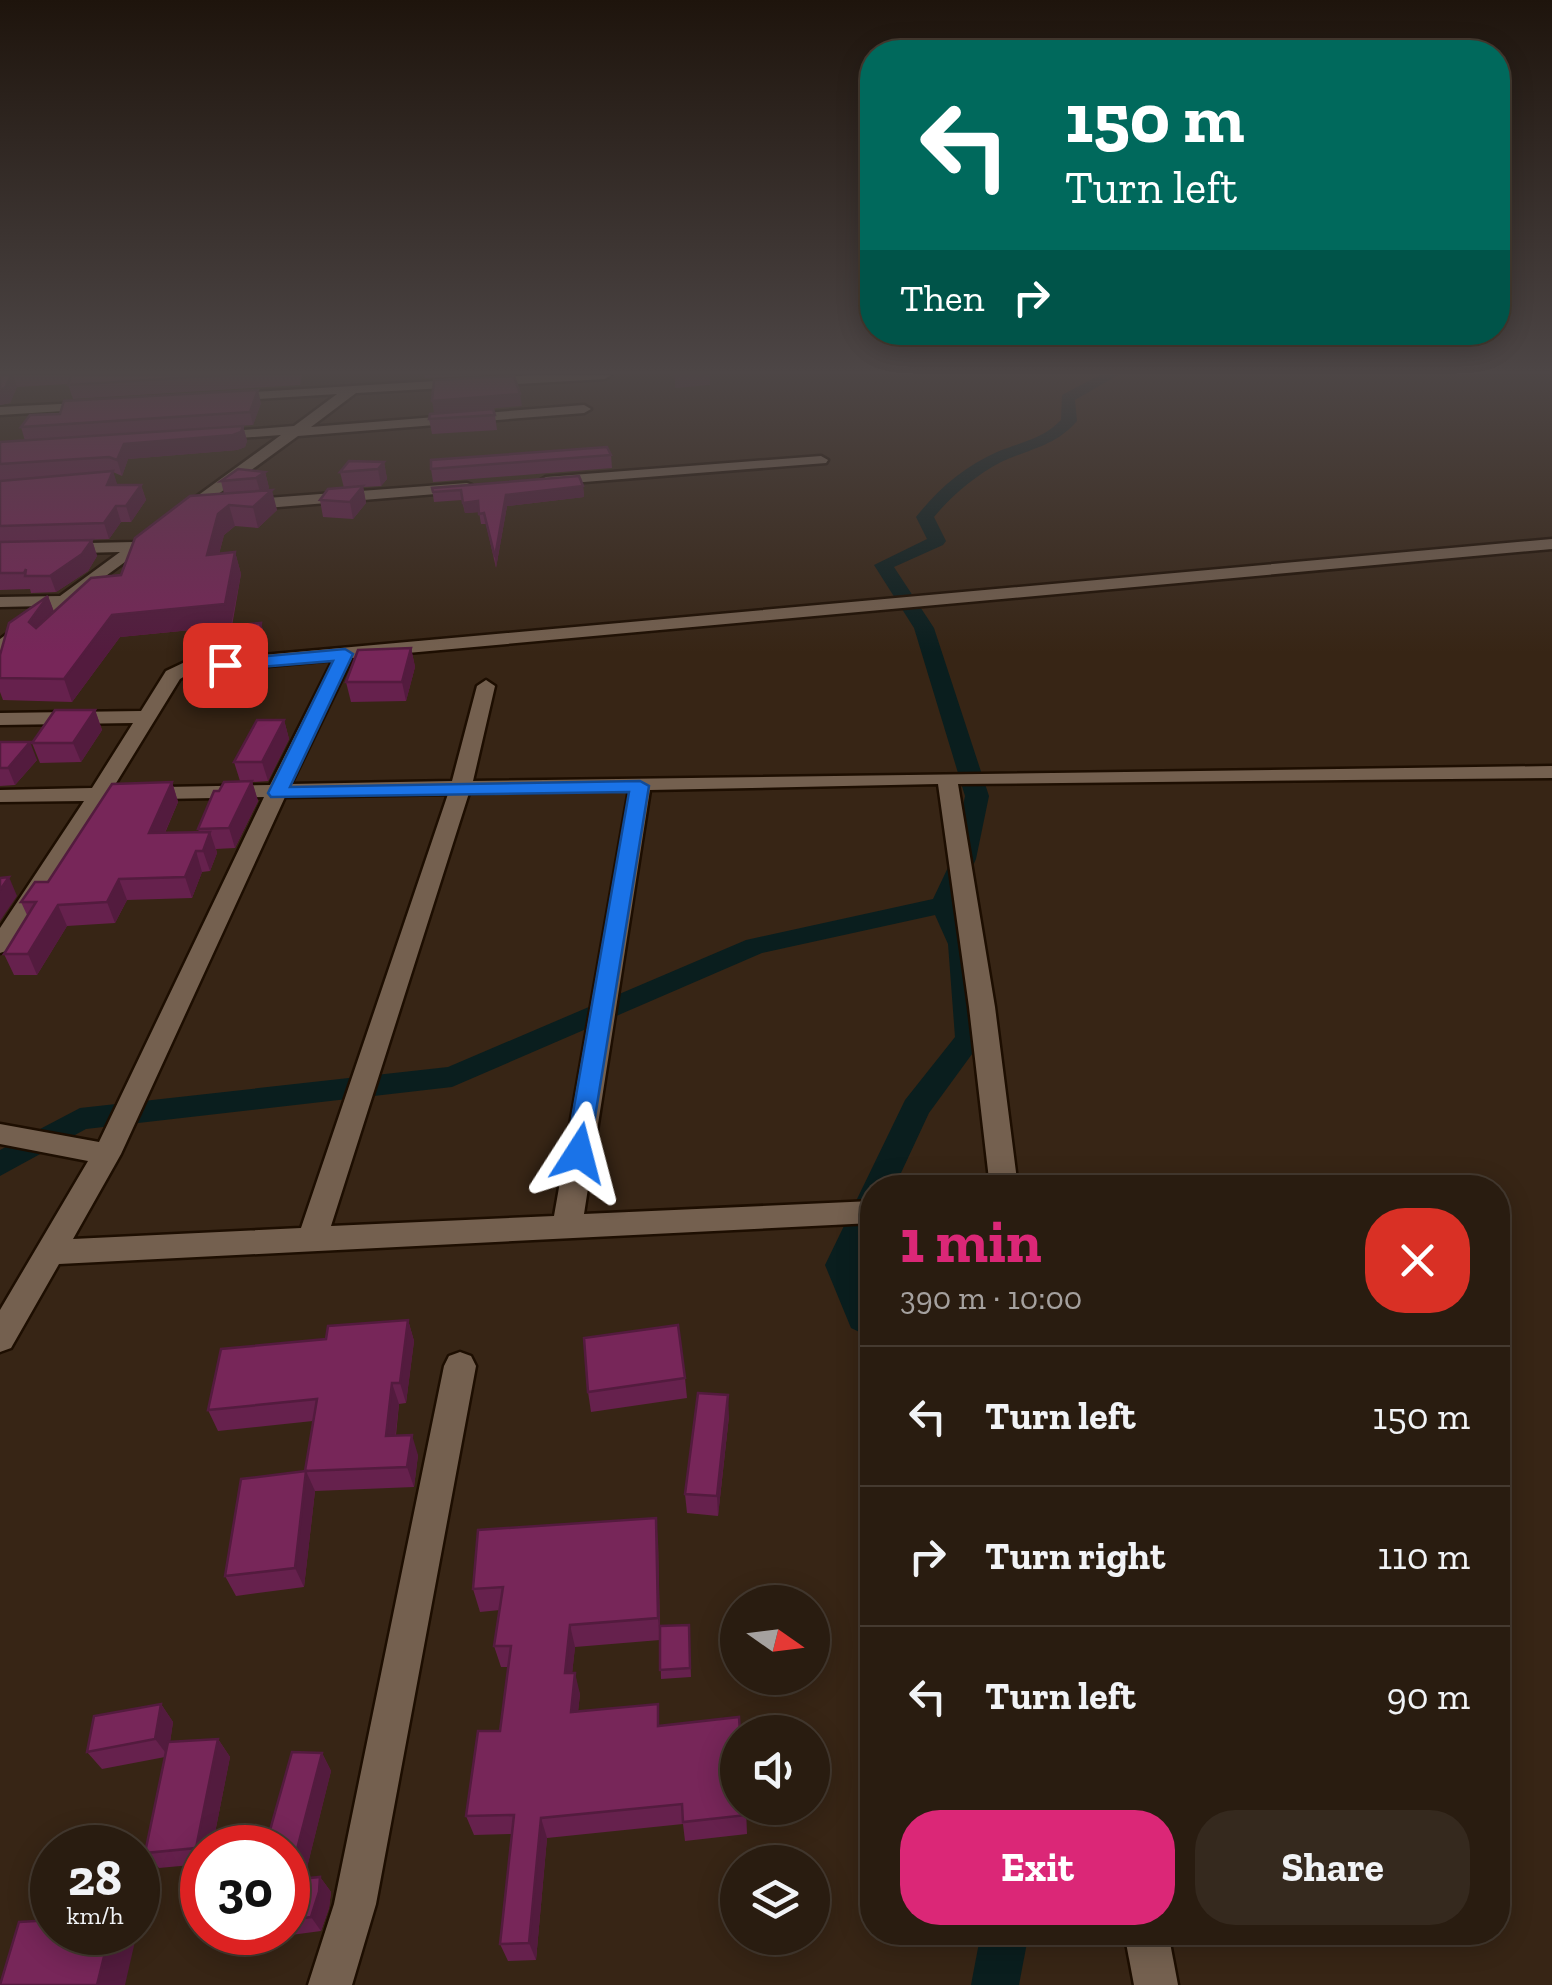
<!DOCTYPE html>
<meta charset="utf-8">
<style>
body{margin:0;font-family:"Zilla Slab",serif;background:#35291e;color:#f1f3f6;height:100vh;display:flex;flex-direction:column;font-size:38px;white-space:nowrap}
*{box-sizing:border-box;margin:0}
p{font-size:32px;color:#a5a19f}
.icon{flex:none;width:55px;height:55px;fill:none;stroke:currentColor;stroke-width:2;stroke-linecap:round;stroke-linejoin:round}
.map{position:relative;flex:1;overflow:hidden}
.details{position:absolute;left:860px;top:1175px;width:650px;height:770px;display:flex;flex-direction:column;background:#291c10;border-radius:40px;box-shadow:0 5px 25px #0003,0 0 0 2px #453a30}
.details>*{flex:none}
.guide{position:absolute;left:860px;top:40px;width:650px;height:305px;border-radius:40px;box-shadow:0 5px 25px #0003,0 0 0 2px #453a30;background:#00695c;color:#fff;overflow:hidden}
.needle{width:65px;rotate:104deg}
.tools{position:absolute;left:720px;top:1585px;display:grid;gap:20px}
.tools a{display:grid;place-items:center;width:110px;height:110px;border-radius:50%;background:#291c10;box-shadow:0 5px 25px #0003,0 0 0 2px #453a30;font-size:50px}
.speed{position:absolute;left:30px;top:1825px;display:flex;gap:20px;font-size:50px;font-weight:700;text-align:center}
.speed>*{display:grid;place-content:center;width:130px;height:130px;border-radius:50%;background:#291c10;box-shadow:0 5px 25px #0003,0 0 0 2px #453a30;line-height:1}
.speed small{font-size:25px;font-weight:400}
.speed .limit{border:15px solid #d22;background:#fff;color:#111}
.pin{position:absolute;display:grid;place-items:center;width:85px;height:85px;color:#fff;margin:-42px;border-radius:20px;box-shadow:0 5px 15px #0006}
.me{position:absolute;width:110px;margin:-55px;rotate:9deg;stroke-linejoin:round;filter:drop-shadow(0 0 8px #0008)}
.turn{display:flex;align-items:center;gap:35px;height:210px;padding:0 40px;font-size:45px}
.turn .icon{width:130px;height:130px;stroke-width:2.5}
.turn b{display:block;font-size:70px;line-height:85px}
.then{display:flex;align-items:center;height:95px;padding:0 40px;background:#0003;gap:20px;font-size:38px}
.round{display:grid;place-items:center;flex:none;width:105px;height:105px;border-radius:40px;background:#35291e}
.headline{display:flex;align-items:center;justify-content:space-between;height:170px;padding:0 40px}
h1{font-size:60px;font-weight:800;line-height:75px;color:#db2777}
.button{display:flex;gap:20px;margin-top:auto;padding:20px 40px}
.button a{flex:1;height:115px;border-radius:40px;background:#db2777;color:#fff;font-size:40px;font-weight:800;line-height:115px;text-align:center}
.button a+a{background:#35291e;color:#f1f3f6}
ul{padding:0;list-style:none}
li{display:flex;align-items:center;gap:30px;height:140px;padding:0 40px;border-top:2px solid #453a30}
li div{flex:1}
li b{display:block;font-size:38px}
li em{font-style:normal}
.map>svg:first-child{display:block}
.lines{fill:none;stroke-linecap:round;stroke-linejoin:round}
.canal{fill:#0a1e1e;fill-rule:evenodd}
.minor-casing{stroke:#1d0e01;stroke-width:5}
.minor{fill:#74604f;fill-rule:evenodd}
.wall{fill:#66214d}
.shaded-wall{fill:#531b3e}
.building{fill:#772659;stroke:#531b3e;stroke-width:2.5}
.route{fill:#1a73e8;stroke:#114b97;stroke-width:2.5}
</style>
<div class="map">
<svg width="1552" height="1985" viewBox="0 0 1552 1985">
<rect width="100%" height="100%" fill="#372515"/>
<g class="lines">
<g class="canal">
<path d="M1100,375H1118L1075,400L1077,421C1056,446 1029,449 1001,462C975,476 952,495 934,517L946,541L943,545L894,567L934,628L989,796L976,859L956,905L974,944L983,1039L929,1113L894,1188H872V1234L859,1265L872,1299V1338L851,1328L825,1265L905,1100L955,1037L948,944L935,915L762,953L452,1087L86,1129L0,1176V1150L80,1108L448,1067L746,940L933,899L952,859L965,796L914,628L874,565L927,539L916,517C938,489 965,466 997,452C1021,442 1043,439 1061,420L1062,395Z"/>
<path d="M981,1932H1029L1019,1985H971Z"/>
</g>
<defs>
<g id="minor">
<path d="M535,375H611L605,379L356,393L311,427L584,405L591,409L584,413L298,436L0,653V639L45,606L0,607V597L60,596L120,552L0,555V545L134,542L281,435L212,440L207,439V433L294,426L337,394L225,401L220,400V394Z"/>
<path d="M100,402L102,405L95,409L0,415V407Z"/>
<path d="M821,456L828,460L826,463L546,485L539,481L546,477Z"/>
<path d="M467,483L472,485V491L242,510L234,505L242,500Z"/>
<path d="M1552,539V549L352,658L291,784L452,781L477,686L486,680L495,686L473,781L1552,766V778L958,784L995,1007L1018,1188H990L969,1007L938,784L650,790L584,1214L872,1201V1223L59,1264L11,1348L0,1352V1310L88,1161L0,1144V1124L99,1142L264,797L105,800L9,950L0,953V928L84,801L0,802V790L92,788L133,723L0,725V713L141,711L166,671L185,662ZM333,660L270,785L113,788L180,679L190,673ZM629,790L554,1216L331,1226L469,793ZM448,794L301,1228L73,1239L121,1154L285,797Z"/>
<path d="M460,1352L471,1356L476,1366L376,1904L352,1985H308L334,1904L444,1366L449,1356Z"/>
<path d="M1124,1932H1168L1178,1985H1134Z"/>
</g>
</defs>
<use href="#minor" class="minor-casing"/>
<use href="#minor" class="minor"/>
</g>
<g class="wall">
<path d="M0,375H302L300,385L73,399L68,384L17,387L10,403L0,405Z"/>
<path d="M424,375H485L425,378Z"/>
<path d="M261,403L253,425L30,440L243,426L247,441L245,447L237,450L128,459L122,476L113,472L117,485H141L146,500L131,522H121L109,539L21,542L92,540L97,556L88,571L56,592L31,593L30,589L0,590V442L25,441L21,427Z"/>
<path d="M495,415L497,430L432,434L429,419Z"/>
<path d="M611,455L612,468L433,482L431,469Z"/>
<path d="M384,462L387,479L381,486L363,487L366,503L353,519L323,517L320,500L344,488L340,472Z"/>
<path d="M265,472L269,488L267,490L277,510L258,528L235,526L224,535L219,554L235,552L241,574L232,626L261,623L266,642L264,651L215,656L210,637L212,628L120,637L72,702L3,700L0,692V655L48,596L54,612L121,575L224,494L221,481Z"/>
<path d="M583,486L584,497L507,506L496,568L486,524H481L479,512L465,513L462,500L434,502L432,488Z"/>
<path d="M411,648L415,667L406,701L351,702L346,682Z"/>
<path d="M255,654L259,670L257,680L248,681L245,698L206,701L201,685Z"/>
<path d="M95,710L102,730L81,762L40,763L32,743Z"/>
<path d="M284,720L289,739L268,781L252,782L258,801L235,848L216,849L217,853L210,871L202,872L192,898L127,900L115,923L67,926L37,975H14L4,954L27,915L21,902L172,782L178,802L165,833L199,832L198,829L219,791L240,781L234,762Z"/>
<path d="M0,742L37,760L15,785L0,786Z"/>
<path d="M408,1320L414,1341L406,1403L399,1404L396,1435L418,1455L414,1487L315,1491L304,1587L236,1596L225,1576L305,1472L313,1421L218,1431L208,1410L326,1339Z"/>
<path d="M685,1378L687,1398L591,1412L588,1392Z"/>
<path d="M729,1416L718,1516L687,1513L685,1494Z"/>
<path d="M658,1541L660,1626L689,1625L691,1677L661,1679L660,1640L575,1647L572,1673L580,1694L578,1711L661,1726L746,1808L747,1834L685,1841L683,1824L547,1838L536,1960L508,1961L500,1944L512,1834L474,1835L466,1816L500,1731L508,1667H501L494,1646L500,1610L480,1612L473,1589Z"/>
<path d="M161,1704L173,1722L170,1742L218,1739L230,1757L212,1848H202V1864L159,1868L145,1853L165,1757L102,1769L87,1752Z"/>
<path d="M322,1753L331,1771L304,1879L320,1877L331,1892L329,1908L321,1931L261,1939L256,1932H288V1848Z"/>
</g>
<g class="shaded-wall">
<path d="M11,375H13L17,387L10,403L0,405V389Z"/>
<path d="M710,375V385L675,388V377Z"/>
<path d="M258,390L261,403L253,425L250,412Z"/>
<path d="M520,394L522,406L434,413L432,401Z"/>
<path d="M243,426L247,441L245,447L237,450L128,459L122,476L117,460L124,444Z"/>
<path d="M384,462L387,479L381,486L378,469Z"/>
<path d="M113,471L118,487L107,485Z"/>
<path d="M265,472L269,488L261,495L256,478Z"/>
<path d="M141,485L146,500L131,522L126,506Z"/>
<path d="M363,486L366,503L353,519L350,502Z"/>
<path d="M583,486L584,497L507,506L496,568L495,557L506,495Z"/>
<path d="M272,490L277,510L258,528L253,507Z"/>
<path d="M478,501L480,512L465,513L463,503Z"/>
<path d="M229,505L235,526L224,535L213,576L207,555L218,514Z"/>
<path d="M116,506L121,522L109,539L104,523Z"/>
<path d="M92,540L97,556L88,571L56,592L50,576Z"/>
<path d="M235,552L241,574L231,626L120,637L72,702L64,679L112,615Z"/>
<path d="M48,596L56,617L37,644L29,622Z"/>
<path d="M261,623L266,642L264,651L259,633Z"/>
<path d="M411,648L415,667L406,701L402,682Z"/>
<path d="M255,654L259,670L257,680L252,664Z"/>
<path d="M244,665L248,681L245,698L240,681Z"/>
<path d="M95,710L102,730L81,762L73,743Z"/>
<path d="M284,720L289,739L268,781L262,762Z"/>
<path d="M30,742L37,760L15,785L8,768Z"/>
<path d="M252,781L258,801L235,848L229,828Z"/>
<path d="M172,782L178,802L156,853L149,833Z"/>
<path d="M210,832L217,853L210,871L203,851Z"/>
<path d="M196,851L202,872L192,898L185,877Z"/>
<path d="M9,877L17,896L0,921V890Z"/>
<path d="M119,879L127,900L115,923L107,902Z"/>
<path d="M58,905L67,926L37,975L28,954Z"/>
<path d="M408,1320L414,1341L406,1403L400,1383Z"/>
<path d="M392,1383L399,1404L393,1456L386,1436Z"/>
<path d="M728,1395L729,1416L718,1516L717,1496Z"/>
<path d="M412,1435L418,1455L414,1487L407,1467Z"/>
<path d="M306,1471L315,1491L304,1587L295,1568Z"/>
<path d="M656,1518L658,1541L660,1640L658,1618Z"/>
<path d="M570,1625L575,1647L570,1694L565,1673Z"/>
<path d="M575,1673L580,1694L576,1732L571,1712Z"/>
<path d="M161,1704L173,1722L168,1756L155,1739Z"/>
<path d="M218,1739L230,1757L212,1848H202V1856L196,1848Z"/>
<path d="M322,1753L331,1771L300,1896L289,1880Z"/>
<path d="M541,1818L547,1838L536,1960L529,1943Z"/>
<path d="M320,1877L331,1892L329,1908L321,1931L311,1917Z"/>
<path d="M110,1932H131L136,1937L125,1985H97Z"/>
</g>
<g class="building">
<path d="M0,375H11L5,388L0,389Z"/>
<path d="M71,375H229L68,385Z"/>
<path d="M674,375H705L675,377Z"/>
<path d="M514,376L520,394L432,401L434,380Z"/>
<path d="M258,390L250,412L21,427L30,415L60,414L64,401Z"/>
<path d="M493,409L495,415L429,419L430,414Z"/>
<path d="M243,426L241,432L233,435L124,444L117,460L109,457L0,464V442Z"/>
<path d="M607,447L611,455L431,469V460Z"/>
<path d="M349,461L384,462L378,469L340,472Z"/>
<path d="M238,469L265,472L256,478L221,481Z"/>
<path d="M113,471L107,485H141L126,506H116L104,523L0,526V481Z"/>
<path d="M579,476L583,486L506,495L495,557L484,513L479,514L478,501L463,503L461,490L433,492L432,488Z"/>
<path d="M363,486L350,502L320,500L328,489Z"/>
<path d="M272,490L253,507L229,505L218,514L207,555L235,552L225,604L112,615L64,679L0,678V655L9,623L48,596L29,622L36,628L91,578L121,575L135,538L190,496Z"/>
<path d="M92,540L82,554L50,576H25L26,569L24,573H0V542Z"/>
<path d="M261,623L259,633L210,637L212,627Z"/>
<path d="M411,648L402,682H346L358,650Z"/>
<path d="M255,654L252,664L244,665L240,681L201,685L207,659Z"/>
<path d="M55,710H95L73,743H32Z"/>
<path d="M257,720H284L262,762H234Z"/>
<path d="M0,742H30L8,768H0Z"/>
<path d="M252,781L229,828L198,829L214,791H219L224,782Z"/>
<path d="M172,782L149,833L210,832L203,851H196L185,877L119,879L107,902L58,905L28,954H4L36,902H21L35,882H48L112,784Z"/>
<path d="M9,877L0,890V878Z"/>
<path d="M408,1320L400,1383H392L386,1436L412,1435L407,1467L305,1471L317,1399L208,1410L221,1349L326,1339L328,1326Z"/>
<path d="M678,1325L685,1378L588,1392L584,1338Z"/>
<path d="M698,1393L728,1395L717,1496L685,1494Z"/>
<path d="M306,1471L295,1568L225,1576L241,1479Z"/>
<path d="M656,1518L658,1618L570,1625L565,1673H575L571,1712L658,1704V1726L739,1717L740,1732H738V1808H746L747,1815L683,1822L682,1804L541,1818L529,1943L500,1944L514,1815L466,1816L478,1731H500L511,1646H494L503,1587L473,1589L478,1530Z"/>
<path d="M689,1625L690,1668L660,1670V1626Z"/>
<path d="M161,1704L155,1739L87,1752L94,1716Z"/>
<path d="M218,1739L196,1848L145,1853L168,1742Z"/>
<path d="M292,1752L322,1753L289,1880L320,1877L319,1892L311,1917L288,1920V1848H265Z"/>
<path d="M52,1920V1932H110L97,1985H0L19,1922Z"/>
</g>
<linearGradient id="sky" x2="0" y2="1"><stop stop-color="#1e140c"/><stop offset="0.57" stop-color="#4d4646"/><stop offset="1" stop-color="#4d4646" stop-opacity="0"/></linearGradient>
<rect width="1552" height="653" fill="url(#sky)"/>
<path class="route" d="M345,649L353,654L290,787L640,781L649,786L588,1160H570L566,1153L629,792L271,797L268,793L333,661L225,670L217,665L225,660Z"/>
</svg>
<div class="tools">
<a><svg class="needle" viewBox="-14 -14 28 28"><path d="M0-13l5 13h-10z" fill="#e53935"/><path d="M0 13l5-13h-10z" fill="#a5a19f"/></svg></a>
<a><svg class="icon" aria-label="sound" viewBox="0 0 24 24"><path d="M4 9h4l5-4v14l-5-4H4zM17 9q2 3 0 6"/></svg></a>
<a><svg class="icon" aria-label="layers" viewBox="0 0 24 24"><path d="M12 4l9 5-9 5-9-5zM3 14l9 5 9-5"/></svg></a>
</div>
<div class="speed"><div>28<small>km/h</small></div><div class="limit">30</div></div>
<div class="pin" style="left:225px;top:665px;background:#d93025"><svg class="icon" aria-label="arrive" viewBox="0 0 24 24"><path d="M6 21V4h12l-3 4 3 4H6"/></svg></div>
<svg class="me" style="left:579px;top:1153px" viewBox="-20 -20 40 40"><path d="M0-17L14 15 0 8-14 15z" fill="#1a73e8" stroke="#fff" stroke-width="4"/></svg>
<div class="guide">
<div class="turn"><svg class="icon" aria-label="left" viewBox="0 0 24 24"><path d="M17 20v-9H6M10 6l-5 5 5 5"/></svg><div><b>150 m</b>Turn left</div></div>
<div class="then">Then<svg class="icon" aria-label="right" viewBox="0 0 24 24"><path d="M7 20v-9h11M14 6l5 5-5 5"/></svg></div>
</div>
<section class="details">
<div class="headline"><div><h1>1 min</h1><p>390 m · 10:00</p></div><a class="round" style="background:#d93025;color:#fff"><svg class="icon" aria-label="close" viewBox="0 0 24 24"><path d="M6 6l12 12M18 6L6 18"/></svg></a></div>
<ul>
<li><svg class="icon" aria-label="left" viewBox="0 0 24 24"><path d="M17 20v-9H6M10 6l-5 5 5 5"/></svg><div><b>Turn left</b></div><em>150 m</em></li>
<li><svg class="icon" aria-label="right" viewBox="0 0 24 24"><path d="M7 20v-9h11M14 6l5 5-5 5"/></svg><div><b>Turn right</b></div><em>110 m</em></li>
<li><svg class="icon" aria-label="left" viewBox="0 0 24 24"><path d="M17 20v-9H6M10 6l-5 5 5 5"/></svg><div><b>Turn left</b></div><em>90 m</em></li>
</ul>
<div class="button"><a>Exit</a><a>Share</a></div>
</section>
</div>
